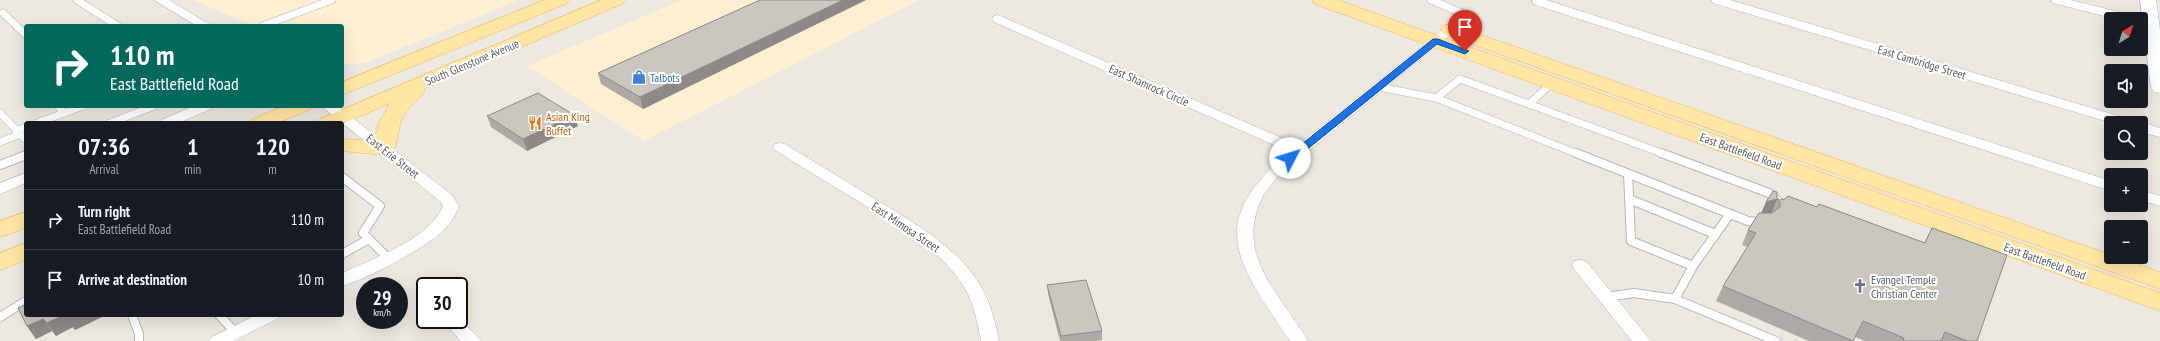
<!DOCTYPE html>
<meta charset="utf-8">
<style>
body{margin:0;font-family:"PT Sans Narrow",sans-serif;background:#20242c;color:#f1f3f6;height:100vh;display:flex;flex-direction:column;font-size:15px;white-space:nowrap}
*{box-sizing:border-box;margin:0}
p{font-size:13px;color:#9ea1a6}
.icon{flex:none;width:22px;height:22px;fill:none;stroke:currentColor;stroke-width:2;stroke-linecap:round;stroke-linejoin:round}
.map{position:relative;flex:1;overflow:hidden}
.side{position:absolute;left:24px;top:121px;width:320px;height:196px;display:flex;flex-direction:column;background:#171b24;border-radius:4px;box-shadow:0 4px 16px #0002}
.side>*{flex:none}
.top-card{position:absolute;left:24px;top:24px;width:320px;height:84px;border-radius:4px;box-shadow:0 4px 16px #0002;background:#00695c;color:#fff;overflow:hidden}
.needle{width:26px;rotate:38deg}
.buttons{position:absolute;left:2104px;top:12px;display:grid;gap:8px}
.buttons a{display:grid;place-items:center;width:44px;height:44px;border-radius:4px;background:#171b24;box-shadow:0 4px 16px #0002;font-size:20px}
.speed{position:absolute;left:356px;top:277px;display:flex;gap:8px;font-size:20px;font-weight:700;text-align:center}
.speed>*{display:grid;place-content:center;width:52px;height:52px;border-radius:50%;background:#171b24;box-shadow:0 4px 16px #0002;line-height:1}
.speed small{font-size:10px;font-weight:400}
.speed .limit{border:2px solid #111;border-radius:6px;background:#fff;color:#111}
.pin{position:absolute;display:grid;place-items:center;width:34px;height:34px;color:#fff;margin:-41px -17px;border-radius:50% 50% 50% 0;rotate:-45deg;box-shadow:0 0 4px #0007}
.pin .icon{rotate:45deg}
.me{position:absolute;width:44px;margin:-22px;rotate:50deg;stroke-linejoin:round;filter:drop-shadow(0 0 3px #0008)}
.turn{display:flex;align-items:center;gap:14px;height:84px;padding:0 20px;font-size:18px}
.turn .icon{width:52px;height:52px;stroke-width:2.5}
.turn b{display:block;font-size:28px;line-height:34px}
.eta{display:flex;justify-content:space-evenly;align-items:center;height:68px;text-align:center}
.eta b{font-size:24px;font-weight:700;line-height:28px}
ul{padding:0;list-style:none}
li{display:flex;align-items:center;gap:12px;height:60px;padding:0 20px;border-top:1px solid #363941}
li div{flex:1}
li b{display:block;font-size:15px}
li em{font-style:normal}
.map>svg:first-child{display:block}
.commercial{fill:#feefd3}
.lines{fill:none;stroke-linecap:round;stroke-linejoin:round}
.service-far1-casing{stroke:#b3b7bb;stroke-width:8}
.service-casing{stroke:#b3b7bb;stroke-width:10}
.minor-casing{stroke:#b3b7bb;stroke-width:1}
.tertiary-casing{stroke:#b3b7bb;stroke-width:1}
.primary-casing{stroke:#f2b553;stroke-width:1}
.service-far1{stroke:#fff;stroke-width:7}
.service{stroke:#fff;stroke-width:8}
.minor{fill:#fff;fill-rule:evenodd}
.tertiary{fill:#fff;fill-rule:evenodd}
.primary{fill:#ffe6a2;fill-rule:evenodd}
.wall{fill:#ada9a4}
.shaded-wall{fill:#8d8a86}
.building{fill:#c9c5bf;stroke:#8d8a86}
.route{fill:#1a73e8;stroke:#114b97}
.labels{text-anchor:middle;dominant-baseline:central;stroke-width:4;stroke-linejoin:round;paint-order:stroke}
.street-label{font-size:12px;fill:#595d61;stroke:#fff}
.shop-label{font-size:12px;fill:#366cbe;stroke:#fff;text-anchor:start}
.food-label{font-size:12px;fill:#c56008;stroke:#fff;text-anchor:start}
.worship-label{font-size:12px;fill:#5b616d;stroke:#fff;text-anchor:start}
</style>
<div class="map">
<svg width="2160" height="341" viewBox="0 0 2160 341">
<rect width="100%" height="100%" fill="#ece8e0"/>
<g class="commercial">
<path d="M193,0H519L365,63L342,64V26H254Z"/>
<path d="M682,0H919L644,141L527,66Z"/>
</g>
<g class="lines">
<defs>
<g id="service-far1">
<path d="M77,0L118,26"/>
<path d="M1431,0L1462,13V20L1450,30"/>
<path d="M3,13L26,35"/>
<path d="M262,26L332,0"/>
<path d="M1379,87L1436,98L1460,79L1529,104L1552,83"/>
<path d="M1436,98L1578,154"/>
<path d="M1529,104L1664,154"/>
<path d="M0,113L20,134"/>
<path d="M64,113L83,106"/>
<path d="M37,123L64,113L58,106"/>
<path d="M110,123L154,106"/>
<path d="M16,131L26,127"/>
<path d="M0,142L20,134L26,140"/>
</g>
<g id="service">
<path d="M1576,153L1748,221L1763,223"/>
<path d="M1661,153L1769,193L1779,202"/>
<path d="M0,165L26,155"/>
<path d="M1628,174L1631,241L1693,266L1730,214"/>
<path d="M342,177L380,206L363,233L387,257"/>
<path d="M1629,199L1715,234"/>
<path d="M342,254L369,239"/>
<path d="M1693,266L1675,299L1776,341"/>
<path d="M1606,297L1634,293L1675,299"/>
<path d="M132,315L139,334V341"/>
<path d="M219,315L236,333"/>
<path d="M0,317L26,301"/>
</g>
<g id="minor">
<path d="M154,0H169L212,26H197Z"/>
<path d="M1532,0H1546L2111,181V191L1533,4Z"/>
<path d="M1711,0H1730L2132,120L2134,123H2112L1713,3Z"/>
<path d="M2051,0H2071L2135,16L2137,19H2116L2053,3Z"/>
<path d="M998,15L1298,145L1446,27H1454L1456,30L1278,176C1273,183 1266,190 1262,198C1234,256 1281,295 1308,341H1290C1238,264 1203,222 1290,152L994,22L992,19L994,16Z"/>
<path d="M194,106H213L211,109L178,123H159L161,120Z"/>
<path d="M321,106H337L452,195L459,206C455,216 450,224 442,232C423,249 367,279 342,286V273C372,259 430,239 443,206L440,201Z"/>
<path d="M2140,123C2147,123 2153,126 2160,128V137L2141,132Z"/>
<path d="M780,143L785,144C813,161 841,178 868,195C911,221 962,248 985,294C992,309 996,325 999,341H981C978,325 975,309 968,294C946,251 897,226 858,201C830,184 802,167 775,150L773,147L775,144Z"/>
<path d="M26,173V183L0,194V183Z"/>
<path d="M2141,190L2160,196V206L2141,200Z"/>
<path d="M1580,260L1586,261L1651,341H1632L1574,269L1572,265L1574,261Z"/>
<path d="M256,315H280L277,319L233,341H209L212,337Z"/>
<path d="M459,318L481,341H461L445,323L447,320H459Z"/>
</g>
<path id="tertiary" d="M2140,0H2156L2160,30V93L2154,92L2151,88Z"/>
<g id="primary">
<path d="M544,0H569L566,4L342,95V82Z"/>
<path d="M601,0H625L622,4L425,88C423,98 409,105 404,115C397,127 399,143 392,154L384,155L342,151V139L374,141L379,123L390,103L342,124L317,123L320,119Z"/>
<path d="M1312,0H1338L2160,293V311L1315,4Z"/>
<path d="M1450,24L2111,255V257H2117L2160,272V289L1443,34L1441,30L1443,26Z"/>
<path d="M284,106H312L309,110L278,123H250L253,119Z"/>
<path d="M26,212V228L0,237V221Z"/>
<path d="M26,243V260L0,270V253Z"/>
</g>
</defs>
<use href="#service-far1" class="service-far1-casing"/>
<use href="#service" class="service-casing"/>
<use href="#minor" class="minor-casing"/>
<use href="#tertiary" class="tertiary-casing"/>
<use href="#primary" class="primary-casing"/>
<use href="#service-far1" class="service-far1"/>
<use href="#service" class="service"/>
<use href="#minor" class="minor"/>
<use href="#tertiary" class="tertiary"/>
<use href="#primary" class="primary"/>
</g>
<g class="wall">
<path d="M760,0H866L643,109L601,84L598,73Z"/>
<path d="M487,116L578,126L527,151L491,127Z"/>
<path d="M1777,198L1780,200L1817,207L1924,243L1932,228L1977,341H1865L1855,337L1853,341H1809L1716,301L1723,286L1748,247L1742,245L1748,230L1761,213L1766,202Z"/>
<path d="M1047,285L1102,331V340L1094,341H1060L1048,294Z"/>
<path d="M18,308L102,317L75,330L73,327L56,336L52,331L36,339L27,326Z"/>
</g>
<g class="shaded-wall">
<path d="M843,0H866L643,109L640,97Z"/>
<path d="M574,115L578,126L527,151L523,139Z"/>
<path d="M1777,199L1771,214L1760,217L1766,202Z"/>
<path d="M64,315H102V317L75,330L73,327L56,336L47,323Z"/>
<path d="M43,319L52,331L36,339L27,326Z"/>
</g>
<g class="building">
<path d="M760,0H843L640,97L598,73Z"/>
<path d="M538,93L574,115L523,139L487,116Z"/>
<path d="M1773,191L1777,192V198L1780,200L1785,199L1788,196L1817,207L1819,204L1925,243L1932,228L2007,255L1977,341H1967L1945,332L1941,341H1903L1904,338L1863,321L1853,341L1723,286L1756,233L1748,230L1759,213H1772L1780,207V202L1777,199L1766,202Z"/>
<path d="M1086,280L1102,331L1061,336L1047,285Z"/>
<path d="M26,304V315H64L47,323L43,319L27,326L18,308Z"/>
</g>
<path class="route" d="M1433,39H1438L1469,51L1465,54L1437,44L1294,160H1287V156Z"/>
<defs>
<symbol id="shop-bare" viewBox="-9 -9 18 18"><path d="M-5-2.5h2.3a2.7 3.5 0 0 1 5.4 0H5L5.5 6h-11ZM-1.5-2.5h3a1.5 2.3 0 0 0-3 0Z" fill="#3f7fe0" stroke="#fff" stroke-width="2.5" paint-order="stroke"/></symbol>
<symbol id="restaurant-bare" viewBox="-9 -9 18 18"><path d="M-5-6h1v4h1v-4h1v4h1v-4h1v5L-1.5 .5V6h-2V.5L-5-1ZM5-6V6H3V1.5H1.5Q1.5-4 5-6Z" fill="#e8710a" stroke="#fff" stroke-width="2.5" paint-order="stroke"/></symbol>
<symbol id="church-bare" viewBox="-9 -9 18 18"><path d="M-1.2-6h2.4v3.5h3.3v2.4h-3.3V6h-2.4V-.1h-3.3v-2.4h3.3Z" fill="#6b7280" stroke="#fff" stroke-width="2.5" paint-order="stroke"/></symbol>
</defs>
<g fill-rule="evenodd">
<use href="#shop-bare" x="629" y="67" width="20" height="20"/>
<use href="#restaurant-bare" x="525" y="113" width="20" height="20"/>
<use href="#church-bare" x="1850" y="276" width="20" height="20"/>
</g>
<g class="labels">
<g class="street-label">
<text transform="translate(472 62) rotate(-23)">South Glenstone Avenue</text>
<text transform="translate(1922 62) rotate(17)">East Cambridge Street</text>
<text transform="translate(1149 85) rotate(24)">East Shamrock Circle</text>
<text transform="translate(1741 151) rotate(20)">East Battlefield Road</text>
<text transform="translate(393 156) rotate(38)">East Erie Street</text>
<text transform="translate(906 227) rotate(34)">East Mimosa Street</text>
<text transform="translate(2045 261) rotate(20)">East Battlefield Road</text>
</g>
<g class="shop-label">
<text x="650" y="77">Talbots</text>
</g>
<g class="food-label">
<text x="546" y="116">Asian King<tspan x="546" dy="14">Buffet</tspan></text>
</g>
<g class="worship-label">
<text x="1871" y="279">Evangel Temple<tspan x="1871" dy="14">Christian Center</tspan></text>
</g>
</g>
</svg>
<div class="buttons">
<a><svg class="needle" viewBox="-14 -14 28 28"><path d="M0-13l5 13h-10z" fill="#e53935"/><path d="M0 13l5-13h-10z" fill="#9ea1a6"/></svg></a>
<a><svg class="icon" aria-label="sound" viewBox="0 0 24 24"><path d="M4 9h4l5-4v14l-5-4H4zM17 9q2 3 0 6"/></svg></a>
<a><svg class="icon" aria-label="search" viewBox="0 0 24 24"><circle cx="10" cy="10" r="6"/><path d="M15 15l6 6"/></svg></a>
<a>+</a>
<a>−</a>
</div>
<div class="speed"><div>29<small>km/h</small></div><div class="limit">30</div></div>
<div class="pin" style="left:1465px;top:51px;background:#d93025"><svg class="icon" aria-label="arrive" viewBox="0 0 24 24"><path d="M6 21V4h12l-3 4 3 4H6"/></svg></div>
<svg class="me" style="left:1290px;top:158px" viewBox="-20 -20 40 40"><circle r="19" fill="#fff"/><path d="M0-13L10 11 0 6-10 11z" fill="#1a73e8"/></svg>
<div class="top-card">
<div class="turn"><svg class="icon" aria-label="right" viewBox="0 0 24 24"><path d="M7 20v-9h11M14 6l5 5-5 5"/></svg><div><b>110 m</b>East Battlefield Road</div></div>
</div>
<section class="side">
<div class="eta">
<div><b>07:36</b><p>Arrival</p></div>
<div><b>1</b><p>min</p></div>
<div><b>120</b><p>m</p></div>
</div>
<ul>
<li><svg class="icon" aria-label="right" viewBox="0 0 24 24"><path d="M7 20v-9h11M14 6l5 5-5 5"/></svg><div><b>Turn right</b><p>East Battlefield Road</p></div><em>110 m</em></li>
<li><svg class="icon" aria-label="arrive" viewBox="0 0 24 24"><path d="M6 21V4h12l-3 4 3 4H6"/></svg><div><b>Arrive at destination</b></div><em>10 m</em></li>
</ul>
</section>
</div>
